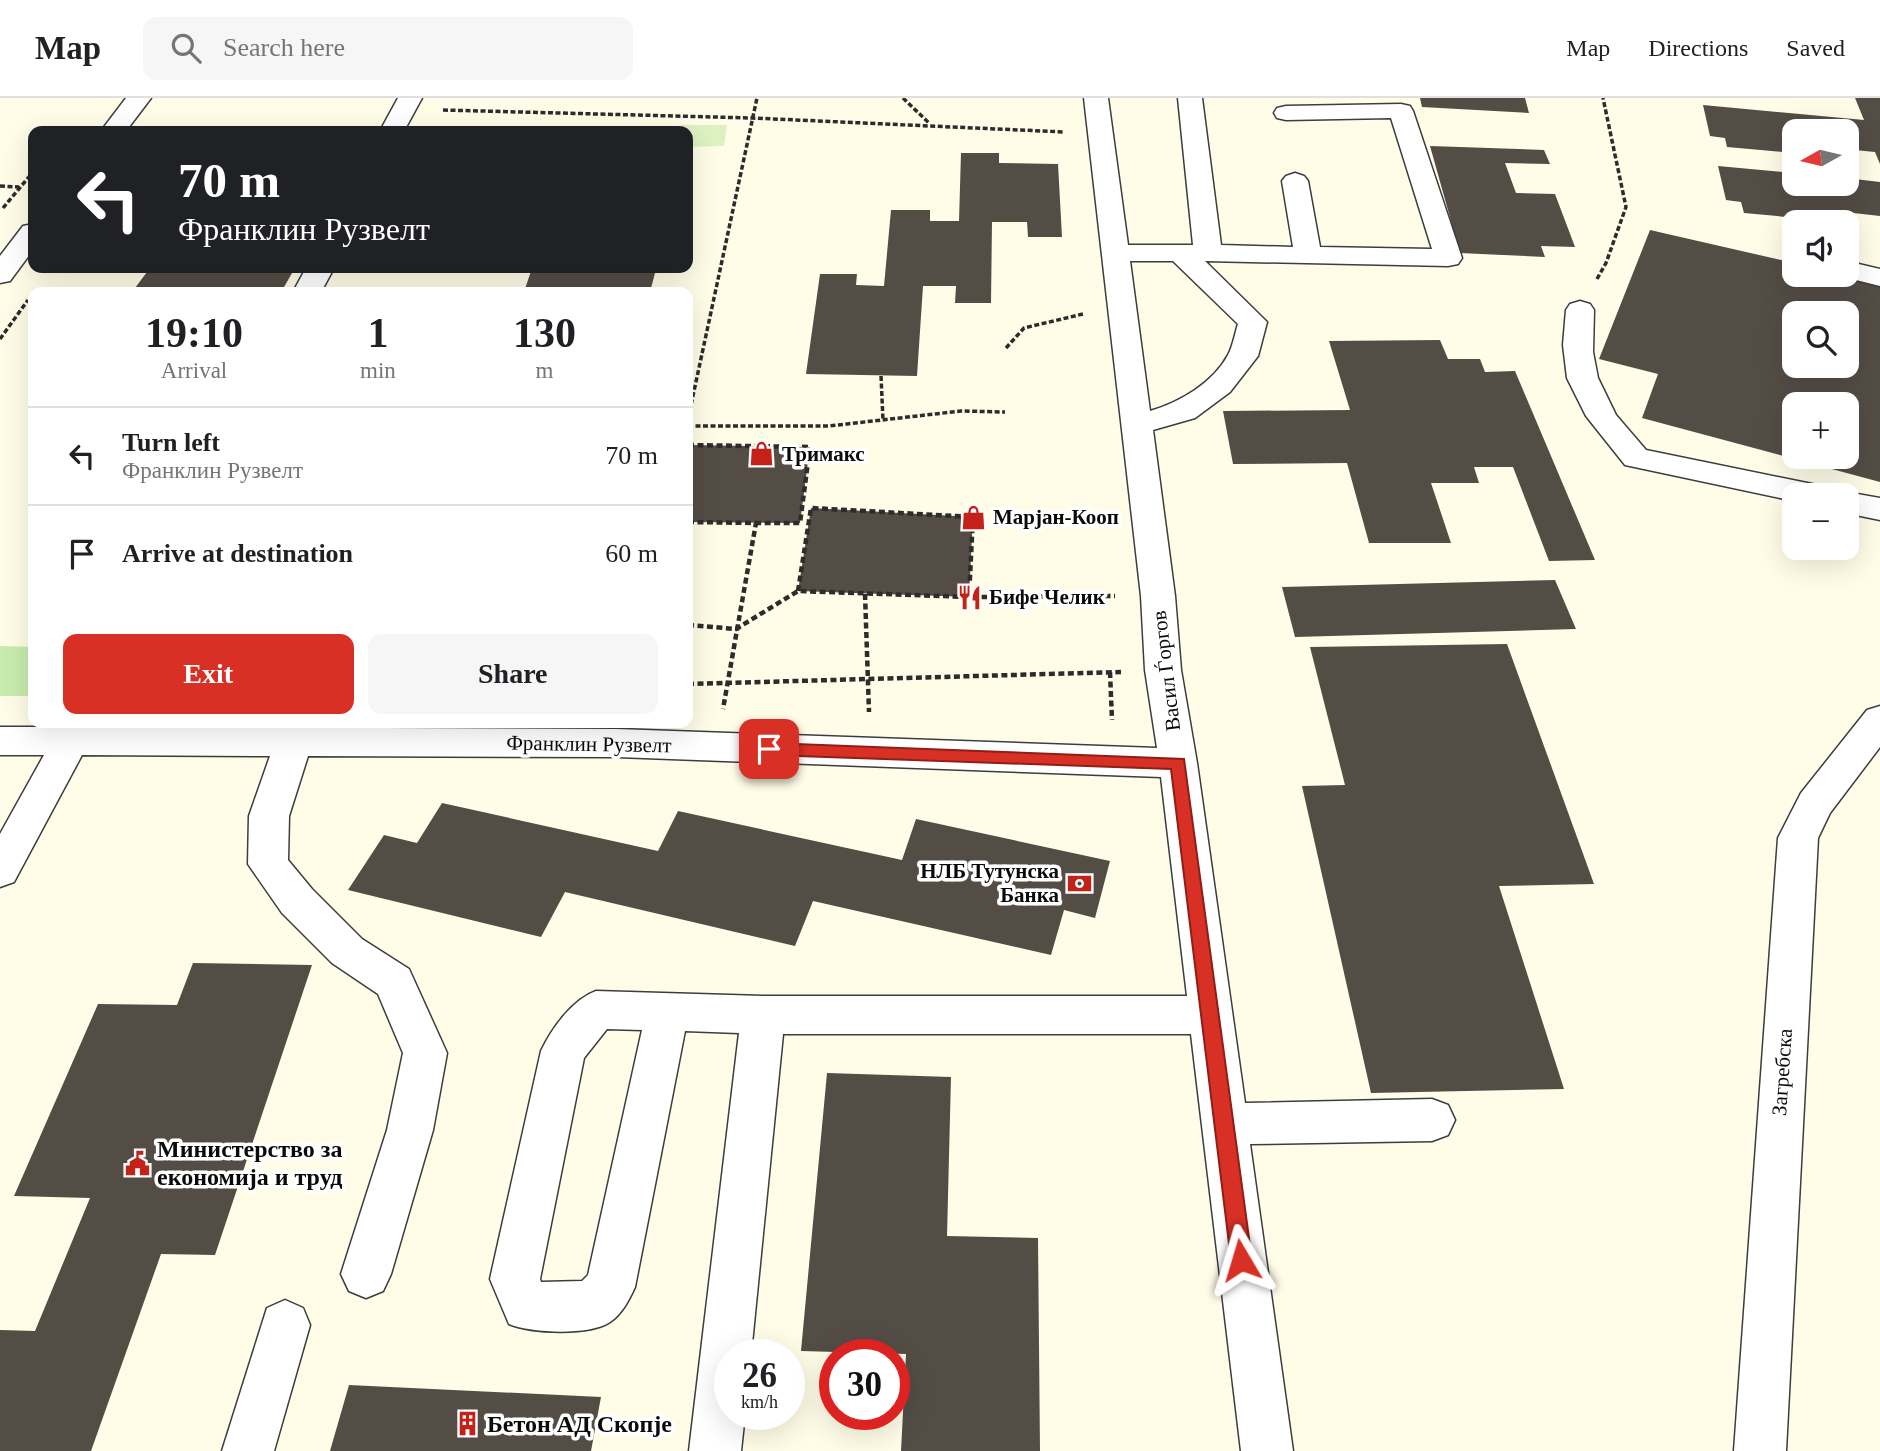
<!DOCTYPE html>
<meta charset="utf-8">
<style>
body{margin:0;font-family:"Times New Roman",serif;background:#f6f6f6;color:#202124;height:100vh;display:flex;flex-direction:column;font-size:26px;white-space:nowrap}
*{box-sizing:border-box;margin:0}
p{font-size:23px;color:#757577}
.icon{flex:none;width:38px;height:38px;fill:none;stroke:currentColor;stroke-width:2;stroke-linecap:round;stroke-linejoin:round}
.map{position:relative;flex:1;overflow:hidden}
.panel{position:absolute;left:28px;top:189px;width:665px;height:441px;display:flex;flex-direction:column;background:#fff;border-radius:14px;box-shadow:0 7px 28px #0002}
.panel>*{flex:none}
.top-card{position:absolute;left:28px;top:28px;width:665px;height:147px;border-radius:14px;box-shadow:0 7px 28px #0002;background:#202124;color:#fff;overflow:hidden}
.needle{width:46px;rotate:262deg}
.fabs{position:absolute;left:1782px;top:21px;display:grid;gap:14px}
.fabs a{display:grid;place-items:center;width:77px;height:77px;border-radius:14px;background:#fff;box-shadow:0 7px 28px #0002;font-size:35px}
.speed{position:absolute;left:714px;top:1241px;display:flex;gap:14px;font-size:35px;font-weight:700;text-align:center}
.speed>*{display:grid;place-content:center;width:91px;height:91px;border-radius:50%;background:#fff;box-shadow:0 7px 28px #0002;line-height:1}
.speed small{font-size:18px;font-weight:400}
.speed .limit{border:10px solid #d22;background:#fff;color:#111}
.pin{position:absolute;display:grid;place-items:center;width:60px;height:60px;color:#fff;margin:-30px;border-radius:14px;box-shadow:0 4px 10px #0006}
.me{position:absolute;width:77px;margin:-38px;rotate:353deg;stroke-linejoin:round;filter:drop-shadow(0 0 5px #0008)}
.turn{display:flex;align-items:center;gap:24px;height:147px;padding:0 35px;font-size:32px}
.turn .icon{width:91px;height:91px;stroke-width:2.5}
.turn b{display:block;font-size:49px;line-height:60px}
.eta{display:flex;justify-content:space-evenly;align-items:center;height:119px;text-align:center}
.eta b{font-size:42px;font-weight:800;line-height:49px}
.action{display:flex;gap:14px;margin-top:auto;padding:14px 35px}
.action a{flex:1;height:80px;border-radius:14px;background:#d93025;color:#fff;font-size:28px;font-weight:800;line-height:80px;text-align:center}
.action a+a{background:#f6f6f6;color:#202124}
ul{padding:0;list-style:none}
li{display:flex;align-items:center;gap:21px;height:98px;padding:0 35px;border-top:2px solid #e0e0e0}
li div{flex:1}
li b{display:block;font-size:26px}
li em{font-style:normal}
header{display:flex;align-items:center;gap:42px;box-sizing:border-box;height:98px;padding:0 35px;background:#fff;border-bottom:2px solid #e0e0e0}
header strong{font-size:33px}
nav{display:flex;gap:38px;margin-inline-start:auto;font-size:24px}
.search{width:490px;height:63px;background:#f6f6f6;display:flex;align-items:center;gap:18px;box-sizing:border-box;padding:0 24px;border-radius:14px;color:#757577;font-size:26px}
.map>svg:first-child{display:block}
.green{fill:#c8ecae}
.pitch{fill:#dcf2c1}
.building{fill:#544d46;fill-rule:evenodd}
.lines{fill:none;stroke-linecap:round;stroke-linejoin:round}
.minor-casing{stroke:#3d3d3d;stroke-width:3}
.path-far1{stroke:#2c2c2c;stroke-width:3.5;stroke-dasharray:5 2.5;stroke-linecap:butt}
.path{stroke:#2c2c2c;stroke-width:4.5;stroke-dasharray:6 3.5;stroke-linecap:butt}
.minor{fill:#fff;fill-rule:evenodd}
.route{fill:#d93025;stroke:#8d1f18;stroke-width:2}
.labels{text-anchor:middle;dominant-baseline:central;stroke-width:7;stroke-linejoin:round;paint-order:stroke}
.poi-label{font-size:21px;font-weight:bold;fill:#0a0a0a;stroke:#fff;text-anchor:start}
.street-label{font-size:21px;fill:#0a0a0a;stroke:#fff}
.near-poi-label{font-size:24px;font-weight:bold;fill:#0a0a0a;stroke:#fff;text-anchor:start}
</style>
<header>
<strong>Map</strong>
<div class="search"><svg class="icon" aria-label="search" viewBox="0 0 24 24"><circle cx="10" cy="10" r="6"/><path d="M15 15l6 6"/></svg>Search here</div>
<nav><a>Map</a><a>Directions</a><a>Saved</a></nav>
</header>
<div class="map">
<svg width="1880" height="1353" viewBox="0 0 1880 1353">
<rect width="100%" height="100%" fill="#fffde7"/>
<path class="green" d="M0,548L33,549V598H0Z"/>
<path class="pitch" d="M681,27H727L724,48L688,49V33H680Z"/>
<g class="building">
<path d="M1420,0H1525L1529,15L1422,9Z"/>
<path d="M1855,0H1880V66L1875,54L1854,52L1858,61L1846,60V33H1794V55L1727,49L1725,40L1710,38L1703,7L1864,22Z"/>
<path d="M1430,48L1544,52L1550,66L1505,65L1516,95L1555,96L1575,149L1541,148L1545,159L1460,155Z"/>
<path d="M961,55H999V65L1058,66L1062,139H1028L1027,124H992L991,205H955L956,188H923L917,278L806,276L820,176H857L856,187L884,188L891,112H930V123H959Z"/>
<path d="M1718,68L1794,75V86H1846V80L1880,84V118L1827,112L1830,123L1744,115L1741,104L1726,102Z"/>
<path d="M1650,132L1794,165V177H1842L1880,186V384L1642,320L1658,276L1599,261ZM1794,215H1846V268H1794ZM1794,306H1846V359H1794Z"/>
<path d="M150,170H295L284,189L132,194Z"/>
<path d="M531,173L655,175L650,194H524Z"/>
<path d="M1440,242L1448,261H1480L1485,274L1515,273L1595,462L1549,463L1513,369H1474L1479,385H1431L1451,445H1369L1347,365L1233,366L1223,313L1350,312L1329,243Z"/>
<path d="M688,347L810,349L800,425L688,424Z"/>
<path d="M811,410L973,419L969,499L798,493Z"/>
<path d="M1555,482L1576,531L1295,539L1282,489Z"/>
<path d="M1507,546L1594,786L1499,788L1564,991L1371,995L1302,688L1345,687L1310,549Z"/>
<path d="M442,705L658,753L678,713L902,762L916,721L1110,763L1095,820L1064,812L1051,857L813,803L795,848L565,794L541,839L348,792L384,737L417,745Z"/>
<path d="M193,865L312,867L215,1157L161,1156L91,1353H0V1232L35,1233L90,1100L14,1098L98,906L177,907Z"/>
<path d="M827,975L951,979L947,1138L1038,1140L1040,1353H901L906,1256L801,1253Z"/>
<path d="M349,1287L601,1299L591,1353H330Z"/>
</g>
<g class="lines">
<defs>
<g id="minor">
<path d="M126,0H151L126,33H101Z"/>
<path d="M398,0H422L404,33H380Z"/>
<path d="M1084,0H1108L1128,147H1193L1178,0H1202L1221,147L1293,149L1282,83L1286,78L1295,75L1304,78L1308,83L1320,149L1432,151L1391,20L1286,22L1277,20L1274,15L1277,10L1286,8L1401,6L1410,8L1413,13L1462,160L1458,166L1448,168L1205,163L1267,224L1258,258L1230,294L1195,320L1153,332L1175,498L1181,572L1197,665L1245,1005L1432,1001L1448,1007L1455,1022L1448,1037L1432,1043L1250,1046L1293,1353H1241L1191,936H783L751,1256H730V1316H745L741,1353H689L739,935L685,933L635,1189C629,1202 622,1216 610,1224C589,1238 531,1235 509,1226L490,1181L541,953C552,930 572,902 596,893L763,898H1187L1161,679L617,659L308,658L289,718L288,762L312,791L362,841L409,871L447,955L433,1032L391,1176L383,1193L366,1200L349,1193L341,1176L387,1032L403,955L378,896L332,865L282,815L248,766L249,718L270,658L82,657L14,784L0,789V736L44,657H0V629H59L61,625H99L96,629L617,631L1157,650L1145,572L1141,498ZM1130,163H1173L1238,226C1235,235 1233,248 1228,257C1213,285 1180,304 1150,313ZM607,931L642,932L588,1177L582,1183L541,1184L540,1181L584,960Z"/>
<path d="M33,126V152L10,183L0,185V158L23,128Z"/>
<path d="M1846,163L1880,171V188L1836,177H1846Z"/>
<path d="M306,170H334L321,194H293Z"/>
<path d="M1580,203L1590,206L1594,212L1593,254L1598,280L1616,317L1646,352L1817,387L1829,390L1833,397H1794V403L1625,367L1586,318L1567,280L1563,247L1566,212L1570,206Z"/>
<path d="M1846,394L1880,400V422L1846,415V397H1834Z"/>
<path d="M1880,608V649L1830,715L1818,740L1786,1353H1734L1778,740L1801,695L1867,612Z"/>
<path d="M285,1202L303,1210L310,1227L274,1353H222L267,1210Z"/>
</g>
</defs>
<use href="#minor" class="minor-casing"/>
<g class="path-far1">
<path d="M903,0L930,26"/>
<path d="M443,12L752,20L1064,34"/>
<path d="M0,88L19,89"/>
<path d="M3,110L33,74"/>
<path d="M1597,181L1606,165L1626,109L1603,0"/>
<path d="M0,241L28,202"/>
<path d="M1006,250L1024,230L1083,216"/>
<path d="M881,278L883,322"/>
<path d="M688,321L757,0"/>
<path d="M688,328H829L961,313L1005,314"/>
</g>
<g class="path">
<path d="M688,347L810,349L800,425H756"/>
<path d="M688,424L756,425L723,611"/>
<path d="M798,493L811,410L973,419L969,499"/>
<path d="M865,496L869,614"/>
<path d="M688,527L736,531L798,493L969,499L1115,498"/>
<path d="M1110,574L1112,622"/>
<path d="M688,586L1121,574"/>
</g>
<use href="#minor" class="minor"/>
</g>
<path class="route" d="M769,645L1184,661L1252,1162L1249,1169L1241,1172L1234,1169L1231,1162L1171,671L769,657L761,651Z"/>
<defs>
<symbol id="shop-bare" viewBox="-9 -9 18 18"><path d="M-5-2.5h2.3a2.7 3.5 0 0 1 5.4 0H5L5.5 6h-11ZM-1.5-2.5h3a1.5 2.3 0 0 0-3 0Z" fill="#c42218" stroke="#fff" stroke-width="2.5" paint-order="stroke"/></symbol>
<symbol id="restaurant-bare" viewBox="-9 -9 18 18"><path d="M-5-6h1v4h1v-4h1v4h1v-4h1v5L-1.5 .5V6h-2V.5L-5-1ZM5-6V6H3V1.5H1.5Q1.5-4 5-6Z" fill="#c42218" stroke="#fff" stroke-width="2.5" paint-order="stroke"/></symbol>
<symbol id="bank-bare" viewBox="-9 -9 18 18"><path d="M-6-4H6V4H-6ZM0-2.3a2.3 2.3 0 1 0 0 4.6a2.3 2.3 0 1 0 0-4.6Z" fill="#c42218" stroke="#fff" stroke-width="2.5" paint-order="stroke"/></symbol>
<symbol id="civic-bare" viewBox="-9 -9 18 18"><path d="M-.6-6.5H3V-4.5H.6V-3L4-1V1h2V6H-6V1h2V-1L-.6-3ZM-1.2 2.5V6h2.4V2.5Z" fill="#c42218" stroke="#fff" stroke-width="2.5" paint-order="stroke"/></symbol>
<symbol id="building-bare" viewBox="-9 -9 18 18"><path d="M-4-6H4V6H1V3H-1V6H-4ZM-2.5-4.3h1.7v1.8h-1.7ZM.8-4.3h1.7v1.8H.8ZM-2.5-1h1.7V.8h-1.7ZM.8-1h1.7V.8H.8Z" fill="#c42218" stroke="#fff" stroke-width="2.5" paint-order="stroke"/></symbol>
</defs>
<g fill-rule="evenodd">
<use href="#shop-bare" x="744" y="338" width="35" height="35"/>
<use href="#shop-bare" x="956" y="402" width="35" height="35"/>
<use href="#restaurant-bare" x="952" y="482" width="35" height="35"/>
<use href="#bank-bare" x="1062" y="768" width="35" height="35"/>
<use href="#civic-bare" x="120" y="1048" width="35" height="35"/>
<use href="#building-bare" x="450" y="1308" width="35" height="35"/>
</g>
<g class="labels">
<g class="poi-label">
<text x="782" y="356">Тримакс</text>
<text x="993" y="419">Марјан-Кооп</text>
<text x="989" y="499">Бифе Челик</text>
<text x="1059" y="773" text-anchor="end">НЛБ Тутунска<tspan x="1059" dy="24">Банка</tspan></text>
</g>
<g class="street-label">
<text transform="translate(1166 573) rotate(-97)">Васил Ѓоргов</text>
<text transform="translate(589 646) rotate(1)">Франклин Рузвелт</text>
<text transform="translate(1782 974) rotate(-86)">Загребска</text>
</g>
<g class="near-poi-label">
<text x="157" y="1051">Министерство за<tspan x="157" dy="28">економија и труд</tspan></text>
<text x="487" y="1326">Бетон АД Скопје</text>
</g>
</g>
</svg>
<div class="fabs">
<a><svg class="needle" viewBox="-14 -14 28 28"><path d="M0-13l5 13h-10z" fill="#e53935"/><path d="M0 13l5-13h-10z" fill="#757577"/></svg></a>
<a><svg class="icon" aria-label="sound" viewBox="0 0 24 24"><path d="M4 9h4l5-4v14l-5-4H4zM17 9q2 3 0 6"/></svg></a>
<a><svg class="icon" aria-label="search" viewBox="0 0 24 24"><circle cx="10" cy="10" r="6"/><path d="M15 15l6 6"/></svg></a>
<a>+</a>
<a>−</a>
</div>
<div class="speed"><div>26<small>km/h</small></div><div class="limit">30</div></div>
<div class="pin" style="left:769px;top:651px;background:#d93025"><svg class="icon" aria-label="arrive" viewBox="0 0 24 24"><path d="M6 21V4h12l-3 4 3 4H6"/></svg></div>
<svg class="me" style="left:1241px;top:1162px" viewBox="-20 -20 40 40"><path d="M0-17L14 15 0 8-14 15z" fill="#d93025" stroke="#fff" stroke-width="4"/></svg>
<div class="top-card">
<div class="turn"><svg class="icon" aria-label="left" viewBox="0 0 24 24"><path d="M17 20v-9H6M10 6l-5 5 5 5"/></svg><div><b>70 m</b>Франклин Рузвелт</div></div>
</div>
<section class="panel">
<div class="eta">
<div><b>19:10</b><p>Arrival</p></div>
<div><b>1</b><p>min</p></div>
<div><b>130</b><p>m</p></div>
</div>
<ul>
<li><svg class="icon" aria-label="left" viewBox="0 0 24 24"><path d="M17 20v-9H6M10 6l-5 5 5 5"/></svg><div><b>Turn left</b><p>Франклин Рузвелт</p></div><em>70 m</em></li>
<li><svg class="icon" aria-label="arrive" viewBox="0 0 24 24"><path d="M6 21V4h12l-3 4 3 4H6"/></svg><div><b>Arrive at destination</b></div><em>60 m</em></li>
</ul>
<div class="action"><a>Exit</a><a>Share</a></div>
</section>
</div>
